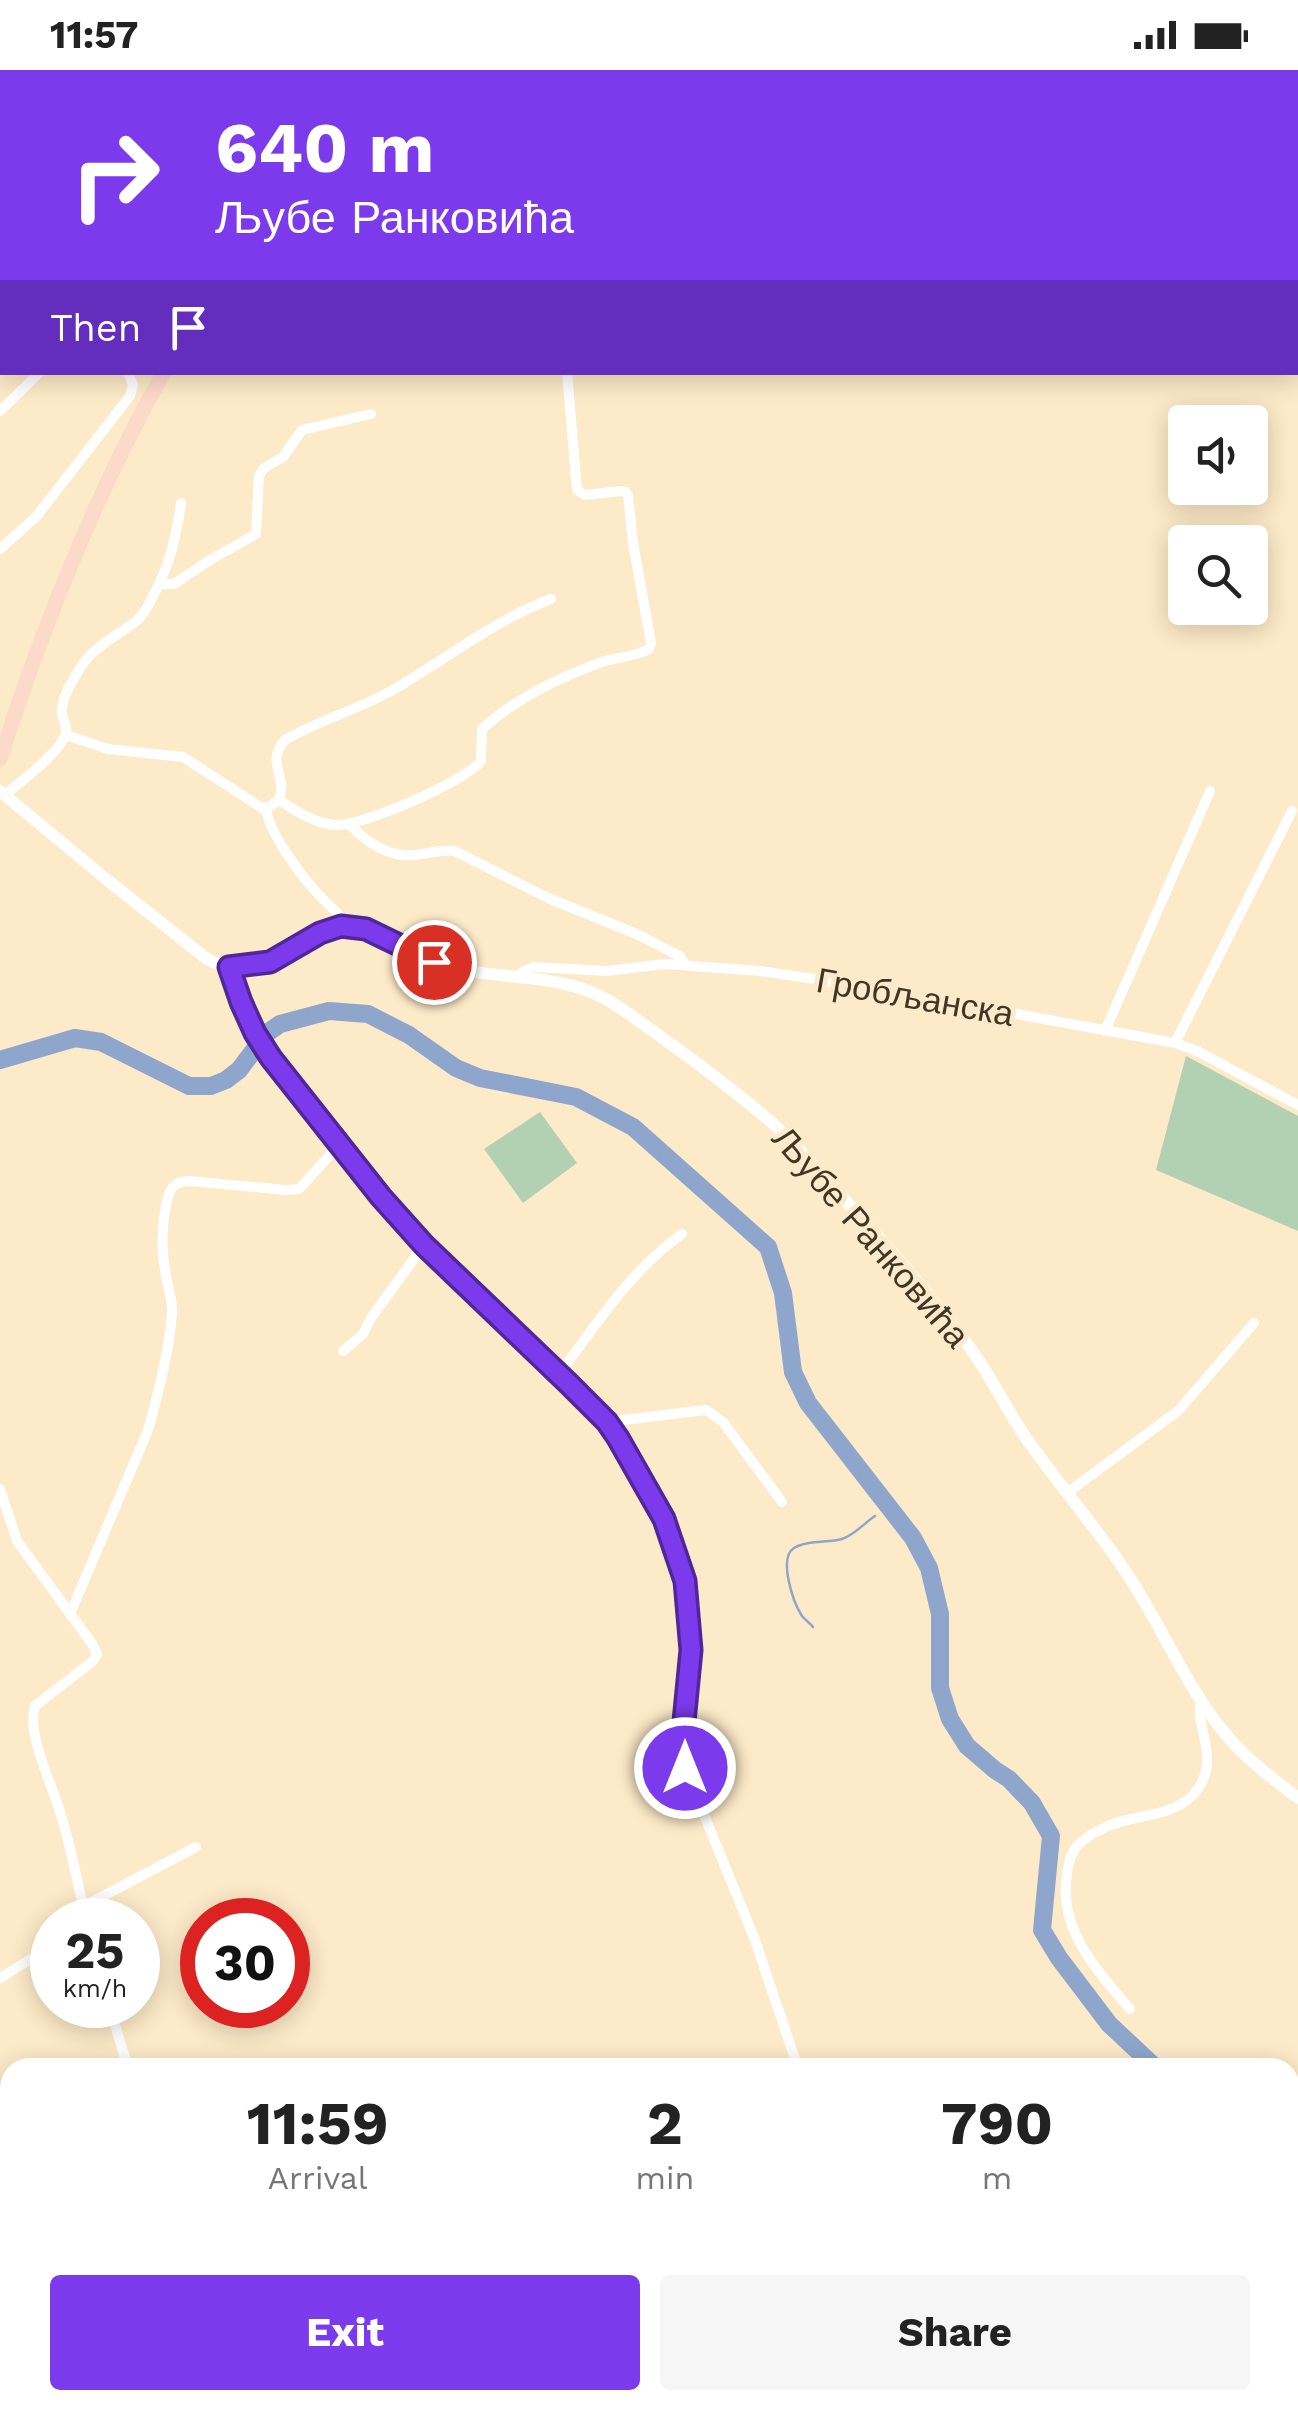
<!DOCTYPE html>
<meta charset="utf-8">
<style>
body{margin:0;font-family:"Work Sans",sans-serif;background:#f6f6f6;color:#222;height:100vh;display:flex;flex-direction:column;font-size:38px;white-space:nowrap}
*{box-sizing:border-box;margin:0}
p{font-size:32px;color:#767676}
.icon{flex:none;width:55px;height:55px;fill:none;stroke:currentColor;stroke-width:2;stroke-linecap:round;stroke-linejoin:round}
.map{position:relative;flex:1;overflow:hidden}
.details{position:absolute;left:0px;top:1988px;width:1300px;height:352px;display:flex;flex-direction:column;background:#fff;border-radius:30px 30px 0 0;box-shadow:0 5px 25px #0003}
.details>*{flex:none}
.top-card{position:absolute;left:0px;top:0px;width:1300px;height:305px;box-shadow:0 5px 25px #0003;background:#7c3aed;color:#fff;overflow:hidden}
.tools{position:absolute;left:1168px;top:335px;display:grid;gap:20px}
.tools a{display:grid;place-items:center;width:100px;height:100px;border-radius:10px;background:#fff;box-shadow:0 5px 25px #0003;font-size:50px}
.speed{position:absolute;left:30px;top:1828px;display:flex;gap:20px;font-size:50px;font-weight:700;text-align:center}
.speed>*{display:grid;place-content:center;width:130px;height:130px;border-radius:50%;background:#fff;box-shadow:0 5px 25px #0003;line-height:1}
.speed small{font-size:25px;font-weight:400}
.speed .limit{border:15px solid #d22;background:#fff;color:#111}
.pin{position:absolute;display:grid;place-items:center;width:85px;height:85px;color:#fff;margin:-42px;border:5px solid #fff;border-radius:50%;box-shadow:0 2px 10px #0007}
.me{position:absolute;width:110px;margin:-55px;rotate:0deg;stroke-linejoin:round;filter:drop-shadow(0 0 8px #0008)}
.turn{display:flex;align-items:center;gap:35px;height:210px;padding:0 50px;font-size:45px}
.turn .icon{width:130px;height:130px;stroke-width:2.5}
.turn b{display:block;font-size:70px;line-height:85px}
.then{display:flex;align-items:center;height:95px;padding:0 50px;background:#0003;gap:20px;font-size:38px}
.eta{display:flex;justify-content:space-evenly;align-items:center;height:170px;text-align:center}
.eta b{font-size:60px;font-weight:700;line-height:70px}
.primary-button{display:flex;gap:20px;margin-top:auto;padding:20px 50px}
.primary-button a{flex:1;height:115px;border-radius:10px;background:#7c3aed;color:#fff;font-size:40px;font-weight:700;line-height:115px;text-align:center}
.primary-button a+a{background:#f6f6f6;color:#222}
.status{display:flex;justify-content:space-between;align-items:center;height:70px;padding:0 50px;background:#fff;direction:ltr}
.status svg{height:28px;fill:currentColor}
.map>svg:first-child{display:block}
.green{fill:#b2d1b2}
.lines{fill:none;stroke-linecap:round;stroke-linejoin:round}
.stream{stroke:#8ea6cc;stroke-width:2.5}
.river{stroke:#8ea6cc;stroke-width:18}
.minor{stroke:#fff;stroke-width:10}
.tertiary{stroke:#fff;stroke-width:12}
.primary{stroke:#fcdac9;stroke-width:15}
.rail-casing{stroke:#968972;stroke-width:6}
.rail{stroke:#fdeac8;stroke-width:2.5;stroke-dasharray:8;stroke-linecap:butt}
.route-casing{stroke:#51269a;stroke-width:25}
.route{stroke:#7c3aed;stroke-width:18}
.labels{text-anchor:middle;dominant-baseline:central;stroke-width:10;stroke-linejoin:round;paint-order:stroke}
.street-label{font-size:35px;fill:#3e3629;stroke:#fdeac8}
</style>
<div class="status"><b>11:57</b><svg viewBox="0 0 49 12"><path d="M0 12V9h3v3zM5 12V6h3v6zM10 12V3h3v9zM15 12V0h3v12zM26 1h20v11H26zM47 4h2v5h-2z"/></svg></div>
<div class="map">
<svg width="1298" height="2339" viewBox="0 0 1298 2339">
<rect width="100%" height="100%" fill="#fdeac8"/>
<g class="green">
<path d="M757,0H965L978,2H756Z"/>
<path d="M1186,986L1298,1046V1161L1156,1100Z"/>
<path d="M540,1042L577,1093L523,1133L484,1079Z"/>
</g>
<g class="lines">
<path class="stream" d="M813,1557C810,1553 805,1550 802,1546C793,1532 778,1488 794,1478C807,1470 828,1473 842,1469C855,1465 864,1453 875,1446"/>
<g class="river">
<path d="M0,990L75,968L101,972L189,1016H211L226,1010L239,1000L267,963L280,954L329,941L368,944L409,965L456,998L480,1008L576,1027L633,1057L768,1177L783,1223L793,1302L808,1333L913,1468L929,1498L940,1544V1618L950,1649L967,1676L995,1700L1009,1709L1032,1733L1051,1766L1042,1860L1059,1888L1109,1954L1156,1998"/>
<path d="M1290,2241L1298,2243"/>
</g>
<g class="minor">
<path d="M994,0L1009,2"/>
<path d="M1275,0L1283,2"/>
<path d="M337,2L339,0"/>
<path d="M391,2L394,0"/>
<path d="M0,341L40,302"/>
<path d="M0,479L36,447L130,326L133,315L128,302"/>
<path d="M161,514H174L210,490L256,464L259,406L264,398L283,387L302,360L371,344"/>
<path d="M66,665L108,679L183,687L262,738L269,737L279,730"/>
<path d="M5,725C22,710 56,686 65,666C69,658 63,652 62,644C60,629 74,608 82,595C96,575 117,566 135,552C142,547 145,541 149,534C169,497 175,474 181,433"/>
<path d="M279,730C296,741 317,755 337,755C365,755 464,712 481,691L482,659C515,629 560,607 602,592C617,587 635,587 649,579L651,573L633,473L628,425L626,422L620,421L585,425L577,420L567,302"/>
<path d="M279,730C288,706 265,692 285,670C319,650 357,640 391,621C445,590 493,551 551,529"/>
<path d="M266,738C269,764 302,807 320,826C329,836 341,844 346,856"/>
<path d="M349,754C365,771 389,788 414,785C428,784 440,779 455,781L548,828L639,865L681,887L684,895"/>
<path d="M229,897C241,958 285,1006 323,1052C357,1094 388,1138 425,1176C484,1236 548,1292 607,1352L618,1367L664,1449L685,1511L691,1580L683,1662L685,1698L755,1870L798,1998"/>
<path d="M520,906L522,902L534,897L606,901L666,894L760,901L815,909L921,934L1006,942L1175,973L1197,981L1298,1035"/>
<path d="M1105,961L1210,721"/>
<path d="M1175,973L1292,741"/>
<path d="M343,1281L363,1264L371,1248L424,1175"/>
<path d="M559,1304C597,1254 630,1201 682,1164"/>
<path d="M607,1352L706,1340L723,1352L782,1432"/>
<path d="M0,1419L17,1471L93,1575L97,1584L93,1591L35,1636C26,1663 52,1714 60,1742C71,1777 78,1814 86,1850"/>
<path d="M1067,1423L1178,1341L1254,1253"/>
<path d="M70,1544L148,1360C158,1325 169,1281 172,1244C173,1231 168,1219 166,1206C161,1181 161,1160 166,1135C169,1120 173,1111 190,1111L285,1120L299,1119L340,1074"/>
<path d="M83,1839L90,1833L196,1777"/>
<path d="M0,1908L52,1876"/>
<path d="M109,1935L128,1998"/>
<path d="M1130,1939C1099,1903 1062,1864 1066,1813C1068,1780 1077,1770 1108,1756C1135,1744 1170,1748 1193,1725C1225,1691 1191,1651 1202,1631"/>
<path d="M192,2330L195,2339"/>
<path d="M510,2330L517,2339"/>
<path d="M756,2330L758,2339"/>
<path d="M813,2339L816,2330"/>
<path d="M900,2339L905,2330"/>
<path d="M952,2339L956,2330"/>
</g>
<g class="tertiary">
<path d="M99,2L100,0"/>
<path d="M0,134L2,130"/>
<path d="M0,721L106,809L207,889C241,909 276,890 305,872C316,865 327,858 339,856C374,852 405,882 437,893C497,914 564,898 619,937C670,973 722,1010 770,1051C797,1074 819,1102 843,1128C887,1176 932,1225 970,1278C991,1306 1006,1339 1026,1368C1055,1409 1088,1448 1117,1489C1158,1545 1184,1617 1229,1668C1249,1691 1274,1710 1298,1728"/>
</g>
<g class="primary">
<path d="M366,2L368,0"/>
<path d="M0,689C43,556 95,424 164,302"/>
<path d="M0,2094L10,2137"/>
<path d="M64,2330L66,2339"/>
</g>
<defs>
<path id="rail" d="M1110,0L1129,2"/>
</defs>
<use href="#rail" class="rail-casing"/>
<use href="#rail" class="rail"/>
</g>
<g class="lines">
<defs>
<path id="route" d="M434,892L366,859L341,856L320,863L270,892L229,897L241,932L255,963L271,988L381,1127L424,1175L568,1313L607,1352L618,1368L664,1449L685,1511L691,1580L683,1662L685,1698"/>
</defs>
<use href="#route" class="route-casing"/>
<use href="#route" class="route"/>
</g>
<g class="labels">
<g class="street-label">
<text transform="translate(915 927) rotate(10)">Гробљанска</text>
<text transform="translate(871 1167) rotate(49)">Љубе Ранковића</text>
</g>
</g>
</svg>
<div class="tools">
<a><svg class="icon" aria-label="sound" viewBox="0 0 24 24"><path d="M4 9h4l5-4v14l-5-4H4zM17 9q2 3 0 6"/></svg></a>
<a><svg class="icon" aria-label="search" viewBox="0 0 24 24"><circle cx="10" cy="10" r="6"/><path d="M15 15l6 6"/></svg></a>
</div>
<div class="speed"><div>25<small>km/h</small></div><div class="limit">30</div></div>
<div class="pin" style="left:434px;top:892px;background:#d93025"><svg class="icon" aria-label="arrive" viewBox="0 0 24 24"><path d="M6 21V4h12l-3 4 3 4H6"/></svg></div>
<svg class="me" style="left:685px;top:1698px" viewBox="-20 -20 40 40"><circle r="17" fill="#7c3aed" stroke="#fff" stroke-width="3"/><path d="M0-11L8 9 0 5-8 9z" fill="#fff"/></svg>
<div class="top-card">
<div class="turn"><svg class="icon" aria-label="right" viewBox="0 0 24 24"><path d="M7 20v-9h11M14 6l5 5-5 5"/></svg><div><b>640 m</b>Љубе Ранковића</div></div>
<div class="then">Then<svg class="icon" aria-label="arrive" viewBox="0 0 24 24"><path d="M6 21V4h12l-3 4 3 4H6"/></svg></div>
</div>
<section class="details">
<div class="eta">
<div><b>11:59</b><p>Arrival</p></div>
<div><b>2</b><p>min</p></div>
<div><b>790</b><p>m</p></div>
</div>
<div class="primary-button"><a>Exit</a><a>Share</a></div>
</section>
</div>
